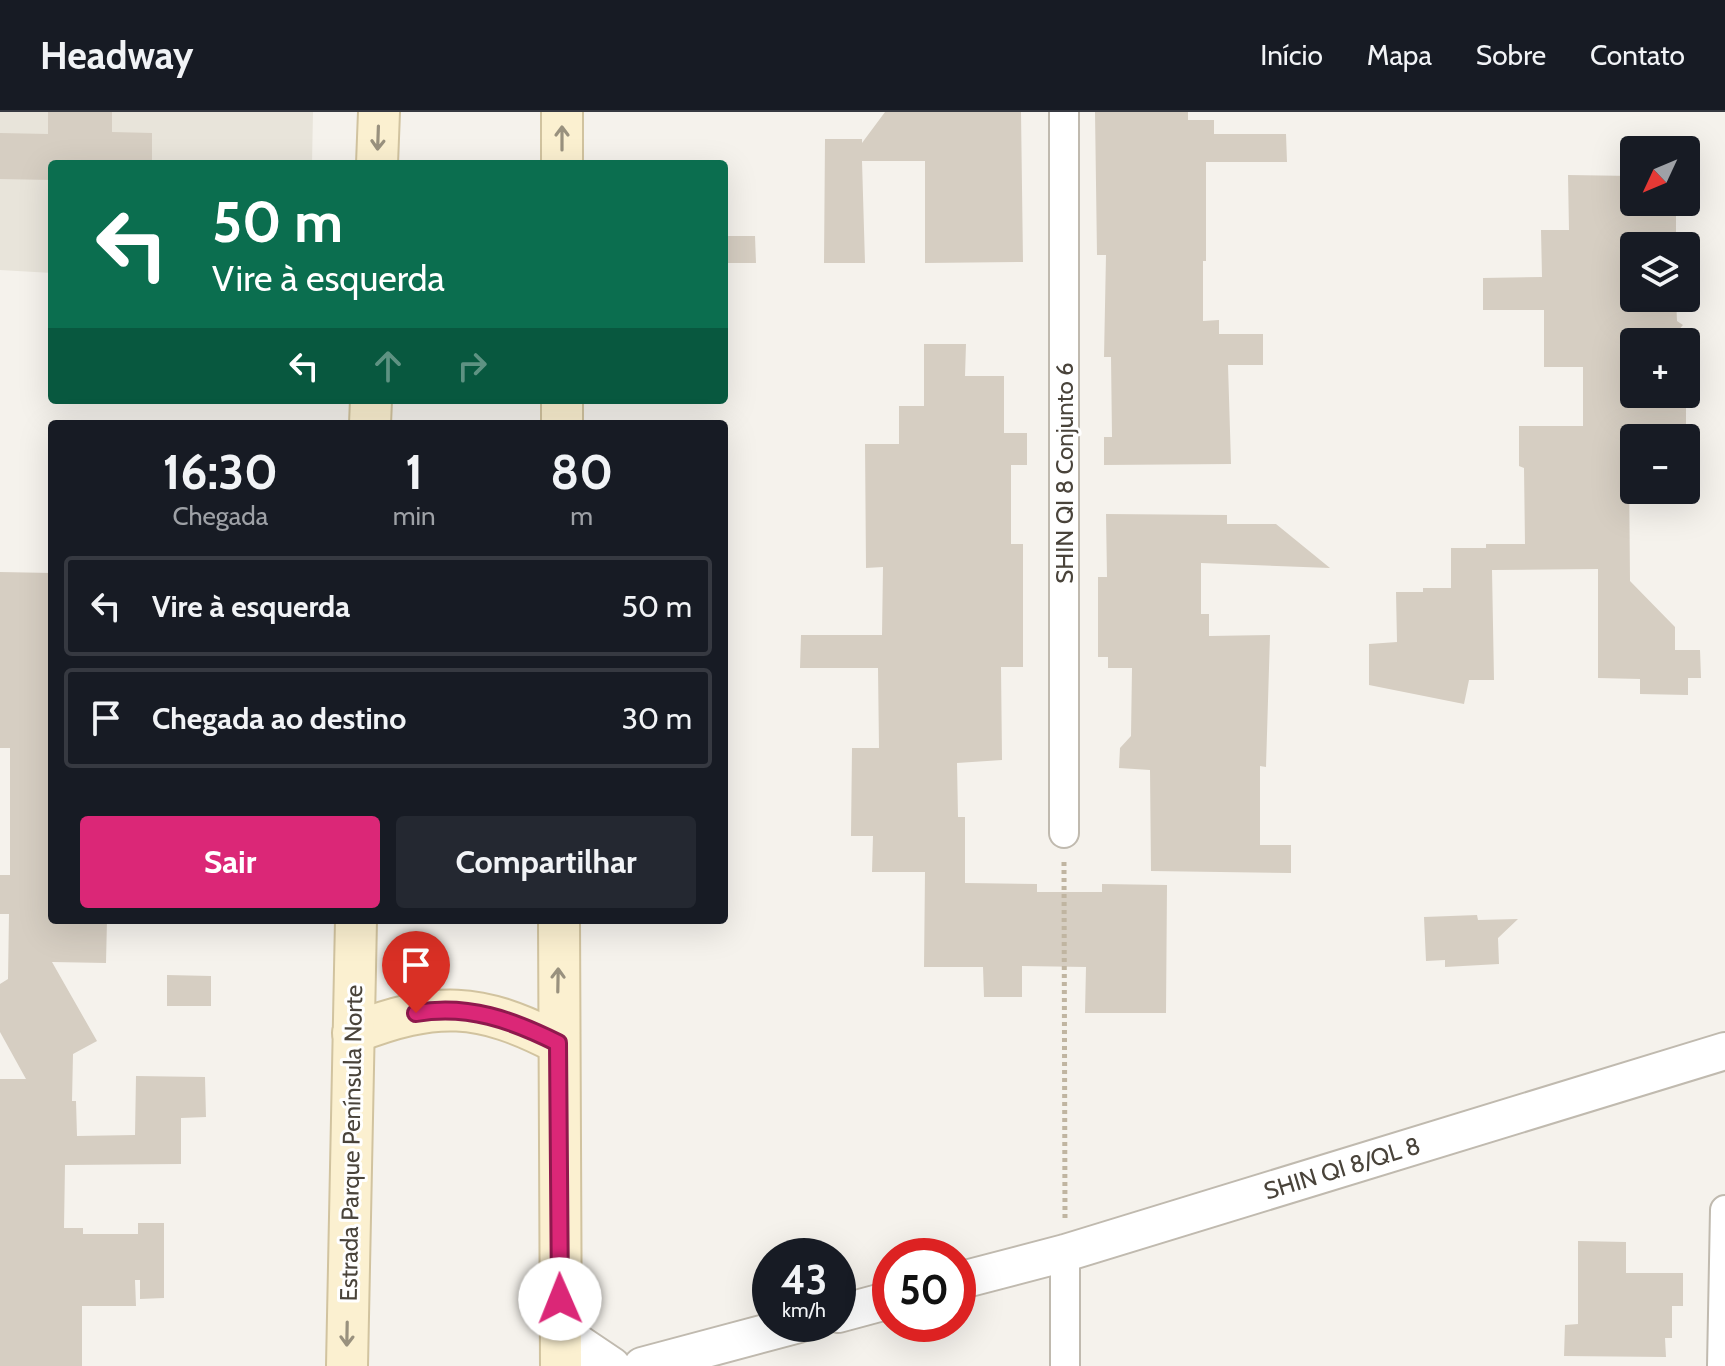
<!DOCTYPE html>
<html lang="pt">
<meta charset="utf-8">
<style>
body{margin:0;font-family:Cabin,sans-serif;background:#242831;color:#f1f3f6;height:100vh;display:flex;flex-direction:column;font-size:30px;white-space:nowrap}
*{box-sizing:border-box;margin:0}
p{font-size:26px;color:#9ea1a6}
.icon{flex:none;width:44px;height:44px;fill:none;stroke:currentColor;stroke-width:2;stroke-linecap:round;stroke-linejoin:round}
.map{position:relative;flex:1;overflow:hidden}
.details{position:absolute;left:48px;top:308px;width:680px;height:504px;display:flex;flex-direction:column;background:#171b24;border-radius:8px;box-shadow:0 8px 32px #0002}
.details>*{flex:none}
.guide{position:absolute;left:48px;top:48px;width:680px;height:244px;border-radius:8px;box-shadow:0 8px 32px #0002;background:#0b6e4f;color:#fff;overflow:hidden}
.needle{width:52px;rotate:226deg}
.fabs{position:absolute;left:1620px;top:24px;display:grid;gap:16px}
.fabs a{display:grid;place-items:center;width:80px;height:80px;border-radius:8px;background:#171b24;box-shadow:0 8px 32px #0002;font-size:40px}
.speed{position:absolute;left:752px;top:1126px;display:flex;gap:16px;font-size:40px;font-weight:700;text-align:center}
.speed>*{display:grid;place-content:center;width:104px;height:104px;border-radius:50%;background:#171b24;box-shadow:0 8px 32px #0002;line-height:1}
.speed small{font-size:20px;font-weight:400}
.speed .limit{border:12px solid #d22;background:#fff;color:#111}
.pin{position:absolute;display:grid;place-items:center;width:68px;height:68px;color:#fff;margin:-82px -34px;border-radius:50% 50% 50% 0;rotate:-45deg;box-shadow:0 0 8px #0007}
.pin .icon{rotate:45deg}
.me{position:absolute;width:88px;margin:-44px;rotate:359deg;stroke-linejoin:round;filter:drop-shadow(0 0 6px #0008)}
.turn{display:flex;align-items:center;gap:28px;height:168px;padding:0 32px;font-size:36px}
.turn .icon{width:104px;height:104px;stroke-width:2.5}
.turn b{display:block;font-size:56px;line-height:68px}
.lanes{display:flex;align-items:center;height:76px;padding:0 32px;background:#0003;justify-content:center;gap:40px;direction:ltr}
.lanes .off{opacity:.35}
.eta{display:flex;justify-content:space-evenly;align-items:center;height:136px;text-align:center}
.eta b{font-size:48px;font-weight:700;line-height:56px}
.button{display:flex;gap:16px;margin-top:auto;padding:16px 32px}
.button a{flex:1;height:92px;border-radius:8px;background:#db2777;color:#fff;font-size:32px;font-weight:700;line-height:92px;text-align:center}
.button a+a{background:#242831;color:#f1f3f6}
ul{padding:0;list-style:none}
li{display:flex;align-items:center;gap:24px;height:100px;margin:0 16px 12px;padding:0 16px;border:4px solid #363941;border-radius:8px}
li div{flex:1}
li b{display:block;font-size:30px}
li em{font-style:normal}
header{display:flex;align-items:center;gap:48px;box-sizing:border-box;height:112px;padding:0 40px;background:#171b24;border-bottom:2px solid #363941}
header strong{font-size:38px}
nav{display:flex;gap:44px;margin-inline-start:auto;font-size:28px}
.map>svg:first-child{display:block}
.residential{fill:#e8e4da}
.building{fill:#d6cec2}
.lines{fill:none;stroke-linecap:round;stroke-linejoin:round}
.minor-casing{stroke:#c0baaf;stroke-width:32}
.tertiary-casing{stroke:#c0baaf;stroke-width:40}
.secondary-casing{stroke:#d1c39f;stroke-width:44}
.path{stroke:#c0b5a1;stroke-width:5;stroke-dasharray:4 4;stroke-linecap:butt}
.minor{stroke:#fff;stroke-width:28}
.tertiary{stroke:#fff;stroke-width:36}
.secondary{stroke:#fbf0d0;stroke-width:40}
.oneway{stroke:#99917e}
.route-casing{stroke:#8e194d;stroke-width:20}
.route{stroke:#db2777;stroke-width:14}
.labels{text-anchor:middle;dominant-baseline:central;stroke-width:6;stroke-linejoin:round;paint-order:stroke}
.street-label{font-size:24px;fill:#49433a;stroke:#fff}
</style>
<header>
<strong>Headway</strong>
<nav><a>Início</a><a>Mapa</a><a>Sobre</a><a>Contato</a></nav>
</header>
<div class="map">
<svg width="1725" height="1254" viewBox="0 0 1725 1254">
<rect width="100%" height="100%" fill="#f5f2ec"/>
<path class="residential" d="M0,0H313L312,52H52V161L0,158Z"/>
<g class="building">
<path d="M48,0H112V20L152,21V52H52V68L0,67V21L48,22Z"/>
<path d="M885,0H1021L1023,150L925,151V49H862L865,151H824L825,27H862V31Z"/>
<path d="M1095,0H1188V8H1214V22H1286L1287,50H1206V149H1203V209L1219,208V222H1263V253H1228L1231,352L1104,353V325H1112L1111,245H1104L1106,143H1097Z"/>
<path d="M1568,63L1634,64V90H1676V134H1634V186H1676L1677,209L1683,213L1668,230H1634V282H1686V326H1634V355H1629L1630,469L1675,515V538H1700L1701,566H1688V583L1640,582V567L1598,566V457L1492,458L1494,568H1469L1464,592L1369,573V532L1397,530L1396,480H1423V476H1451V436H1486V432H1525L1524,356L1519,354V314H1583V255H1544V198H1483V166L1542,165L1541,118H1569Z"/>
<path d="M724,124H755L756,151H724Z"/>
<path d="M924,232H966L965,264H1004V321H1027V353H1011V432H1023V555H1001L1002,648L957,651L958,705H965V771L1037,772V780H1102V772L1167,773L1166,901H1085L1086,855L1022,854V885H984L983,855H924L925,760H872L873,724H851L852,636H879L878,556H800L801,523H882L883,455L866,456L865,332H899V294H924Z"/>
<path d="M1106,402L1227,403V412H1276L1330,456L1201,451V502H1209V524L1270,523L1266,655L1260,654V733H1291V761L1151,759L1150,658L1119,656L1120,636L1131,624L1132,556H1108V545H1098V465H1107Z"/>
<path d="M0,460L52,461V808H107L106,851L52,850L97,929L73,942L72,989H76L77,1024L135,1023L136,964L205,965L206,1005L181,1006V1052L65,1053L64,1116H83V1122H138V1111H164V1186L140,1187V1168H135L136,1194H82V1254H0V967H26L0,920V872L8,867L9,802H0V763H10V636H0Z"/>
<path d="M1477,803L1478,808L1518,807L1498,826L1499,852L1445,855V848L1426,849L1424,805Z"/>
<path d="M167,863L211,864V894H167Z"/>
<path d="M1578,1129L1626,1130V1161H1683V1194H1672V1226H1665L1666,1245L1564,1244L1565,1213L1578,1212Z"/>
</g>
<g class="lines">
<defs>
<g id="minor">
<path d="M1064,721V0"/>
<path d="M1065,1254V1141"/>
<path d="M1722,1254L1725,1098"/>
</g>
<g id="tertiary">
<path d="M958,1169L1065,1141L1725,939"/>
<path d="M838,1202L890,1188"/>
<path d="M560,1219L612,1254"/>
<path d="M642,1254L799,1212"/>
</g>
<g id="secondary">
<path d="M562,0V52"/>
<path d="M377,52L379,0"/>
<path d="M562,288V312"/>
<path d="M370,312L371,288"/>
<path d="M559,808L561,1254"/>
<path d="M353,921C436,889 479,890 558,931"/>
<path d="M347,1254L356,808"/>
</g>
</defs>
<use href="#minor" class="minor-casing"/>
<use href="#tertiary" class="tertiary-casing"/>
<use href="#secondary" class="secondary-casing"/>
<path class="path" d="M1064,750L1065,1108"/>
<use href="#minor" class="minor"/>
<use href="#tertiary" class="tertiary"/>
<use href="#secondary" class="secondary"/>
</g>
<defs><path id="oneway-shaft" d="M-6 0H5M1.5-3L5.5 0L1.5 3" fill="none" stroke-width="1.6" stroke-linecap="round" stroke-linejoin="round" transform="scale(2)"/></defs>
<g class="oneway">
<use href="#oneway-shaft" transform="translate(378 26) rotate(92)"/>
<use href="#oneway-shaft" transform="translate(562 26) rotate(-90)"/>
<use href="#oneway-shaft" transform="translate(558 868) rotate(-89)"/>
<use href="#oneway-shaft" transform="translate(347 1222) rotate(91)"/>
</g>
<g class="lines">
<defs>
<path id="route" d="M416,901C468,892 512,908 558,931L560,1187"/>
</defs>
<use href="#route" class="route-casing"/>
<use href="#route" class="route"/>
</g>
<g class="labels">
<g class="street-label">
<text transform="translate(1064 361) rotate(-90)">SHIN QI 8 Conjunto 6</text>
<text transform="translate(351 1031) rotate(-89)">Estrada Parque Península Norte</text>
<text transform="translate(1342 1056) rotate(-17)">SHIN QI 8/QL 8</text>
</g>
</g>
</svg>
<div class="fabs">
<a><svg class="needle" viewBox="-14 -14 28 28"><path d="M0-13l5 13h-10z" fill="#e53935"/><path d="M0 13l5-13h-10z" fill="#9ea1a6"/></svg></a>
<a><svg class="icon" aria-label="layers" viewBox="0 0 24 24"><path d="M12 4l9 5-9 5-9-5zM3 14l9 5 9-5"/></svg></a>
<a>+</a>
<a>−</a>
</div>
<div class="speed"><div>43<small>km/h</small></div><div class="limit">50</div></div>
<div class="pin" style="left:416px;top:901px;background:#d93025"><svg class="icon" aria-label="arrive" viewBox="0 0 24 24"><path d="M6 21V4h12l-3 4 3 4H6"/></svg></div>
<svg class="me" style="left:560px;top:1187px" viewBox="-20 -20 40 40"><circle r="19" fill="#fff"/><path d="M0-13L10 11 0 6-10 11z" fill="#db2777"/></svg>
<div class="guide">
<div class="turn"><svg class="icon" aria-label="left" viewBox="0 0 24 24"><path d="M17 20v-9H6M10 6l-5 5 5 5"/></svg><div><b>50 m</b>Vire à esquerda</div></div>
<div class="lanes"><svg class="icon" aria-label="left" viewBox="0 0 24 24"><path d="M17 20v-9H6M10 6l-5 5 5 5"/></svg><svg class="icon off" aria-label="ahead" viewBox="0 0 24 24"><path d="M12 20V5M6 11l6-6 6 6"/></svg><svg class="icon off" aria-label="right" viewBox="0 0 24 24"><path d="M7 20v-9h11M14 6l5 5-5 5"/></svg></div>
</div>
<section class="details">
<div class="eta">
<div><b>16:30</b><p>Chegada</p></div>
<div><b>1</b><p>min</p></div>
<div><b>80</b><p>m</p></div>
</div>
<ul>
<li><svg class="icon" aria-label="left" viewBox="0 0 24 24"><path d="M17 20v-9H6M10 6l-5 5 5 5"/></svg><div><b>Vire à esquerda</b></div><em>50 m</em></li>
<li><svg class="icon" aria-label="arrive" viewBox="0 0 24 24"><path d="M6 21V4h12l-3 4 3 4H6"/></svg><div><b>Chegada ao destino</b></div><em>30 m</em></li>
</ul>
<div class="button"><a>Sair</a><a>Compartilhar</a></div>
</section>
</div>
